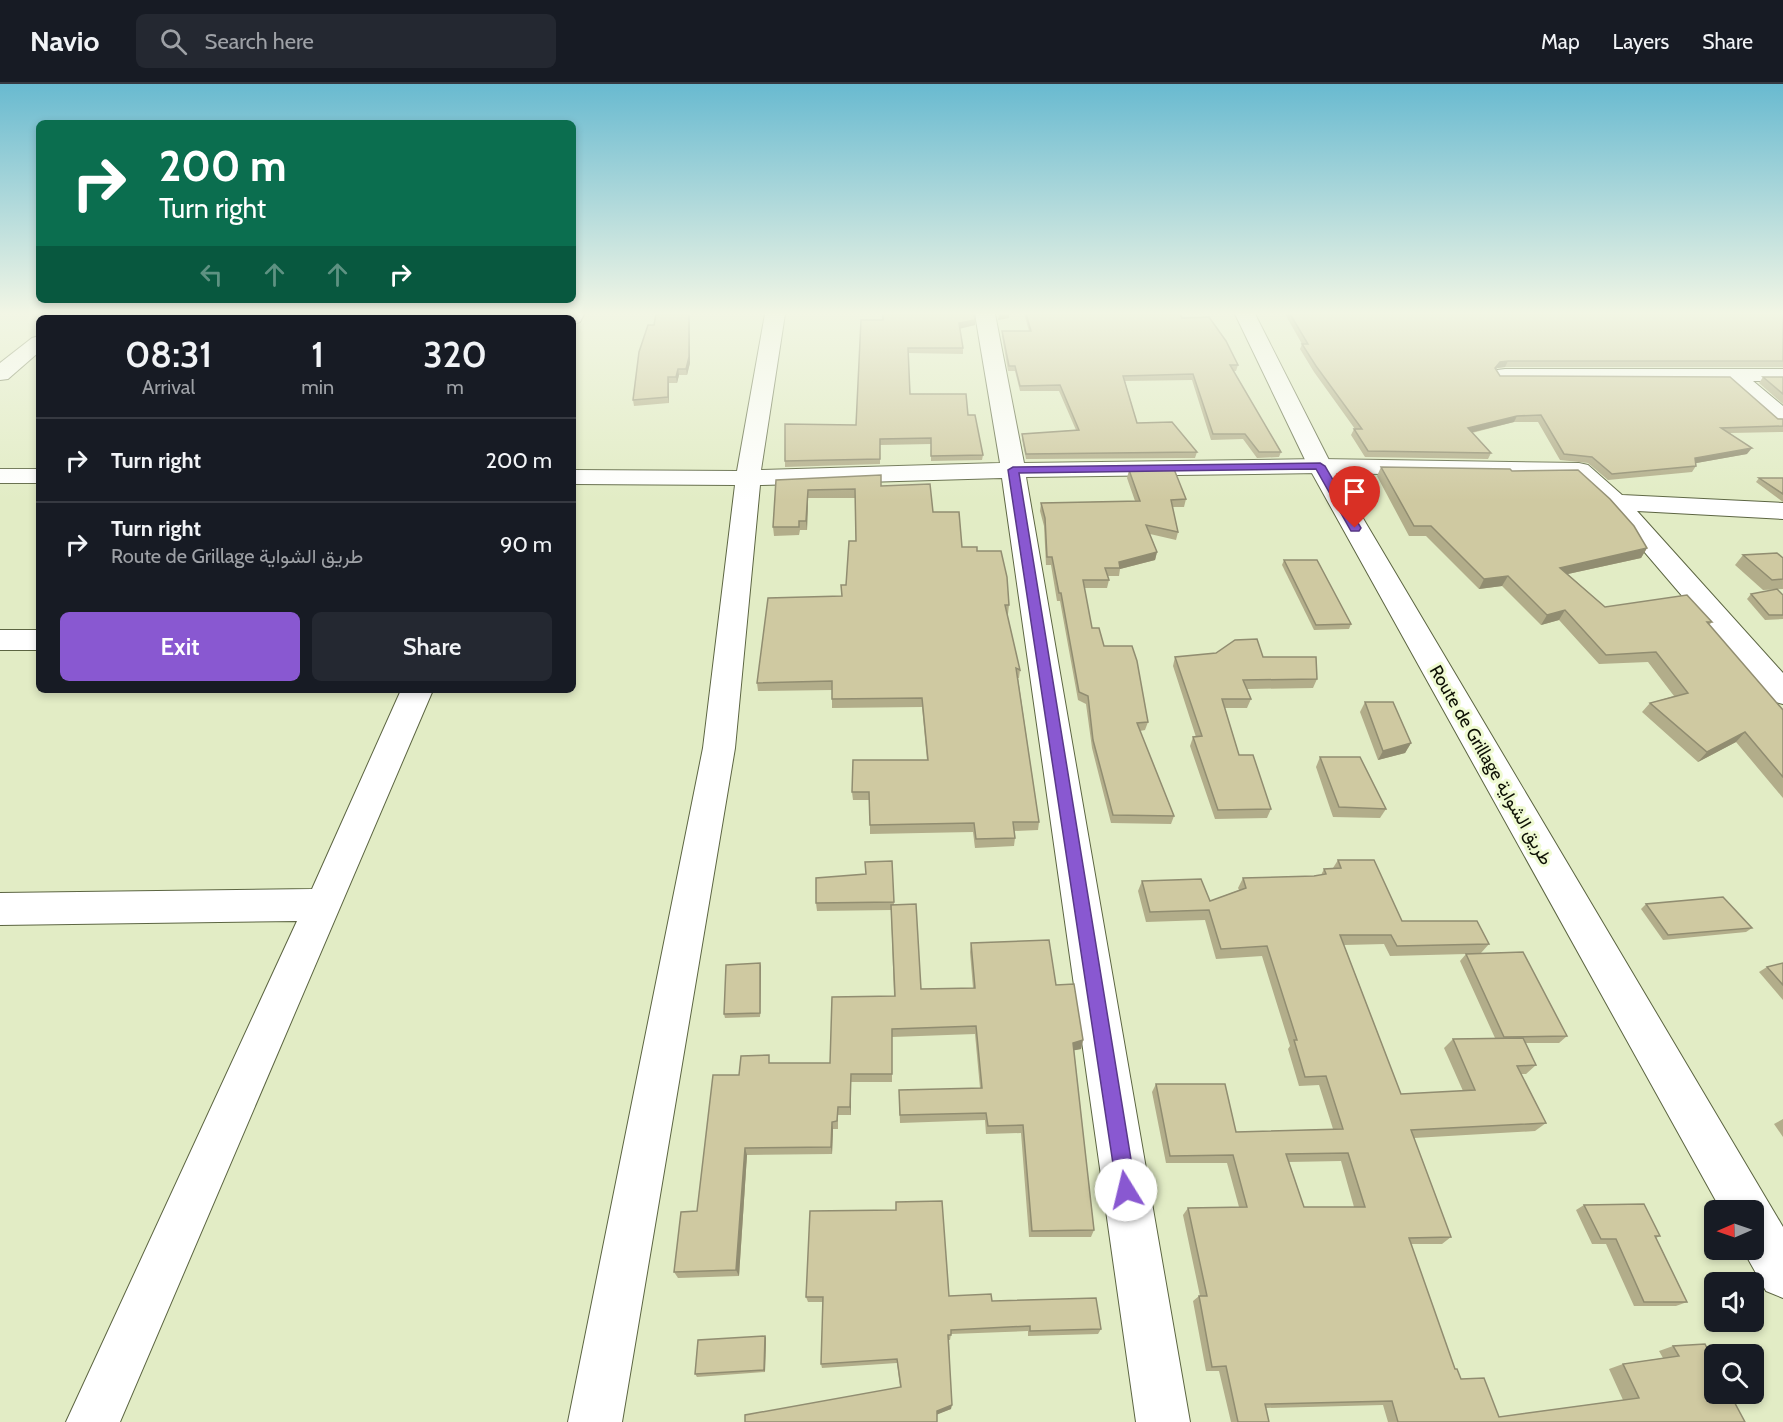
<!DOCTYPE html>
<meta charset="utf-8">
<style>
body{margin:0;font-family:Cabin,Vazirmatn,sans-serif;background:#242831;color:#f1f3f6;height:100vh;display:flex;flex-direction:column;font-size:22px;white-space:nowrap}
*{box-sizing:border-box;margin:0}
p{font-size:20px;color:#9ea1a6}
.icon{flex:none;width:33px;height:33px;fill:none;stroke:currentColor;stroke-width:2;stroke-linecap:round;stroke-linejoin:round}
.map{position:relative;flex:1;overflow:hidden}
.panel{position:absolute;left:36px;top:231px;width:540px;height:378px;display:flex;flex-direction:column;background:#171b24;border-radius:9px;box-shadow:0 3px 9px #0003}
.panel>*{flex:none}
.hud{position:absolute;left:36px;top:36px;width:540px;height:183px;border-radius:9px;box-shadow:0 3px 9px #0003;background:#0b6e4f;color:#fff;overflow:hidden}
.needle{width:39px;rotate:268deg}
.tools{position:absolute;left:1704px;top:1116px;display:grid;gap:12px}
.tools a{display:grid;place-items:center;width:60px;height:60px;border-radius:9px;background:#171b24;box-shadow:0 3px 9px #0003;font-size:30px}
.pin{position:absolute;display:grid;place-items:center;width:51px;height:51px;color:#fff;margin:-62px -26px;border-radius:50% 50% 50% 0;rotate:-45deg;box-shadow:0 0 6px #0007}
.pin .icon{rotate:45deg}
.me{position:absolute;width:66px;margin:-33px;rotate:351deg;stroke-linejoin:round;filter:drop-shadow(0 0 4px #0008)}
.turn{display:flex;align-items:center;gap:21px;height:126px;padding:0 24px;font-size:27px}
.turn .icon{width:78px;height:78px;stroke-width:2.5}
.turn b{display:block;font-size:42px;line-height:51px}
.lanes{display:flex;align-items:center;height:57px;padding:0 24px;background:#0003;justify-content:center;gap:30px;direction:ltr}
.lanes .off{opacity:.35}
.eta{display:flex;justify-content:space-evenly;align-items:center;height:102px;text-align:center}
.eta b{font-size:36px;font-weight:600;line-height:42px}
.primary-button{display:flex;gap:12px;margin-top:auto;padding:12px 24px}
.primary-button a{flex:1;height:69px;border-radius:9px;background:#8958d1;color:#fff;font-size:24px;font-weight:600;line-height:69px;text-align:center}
.primary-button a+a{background:#242831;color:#f1f3f6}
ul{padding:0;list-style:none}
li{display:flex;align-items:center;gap:18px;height:84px;padding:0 24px;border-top:2px solid #363941}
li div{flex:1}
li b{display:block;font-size:22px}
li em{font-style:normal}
header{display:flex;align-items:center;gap:36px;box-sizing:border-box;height:84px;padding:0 30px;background:#171b24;border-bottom:2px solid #363941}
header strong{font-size:28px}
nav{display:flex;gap:33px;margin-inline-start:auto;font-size:21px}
.search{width:420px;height:54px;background:#242831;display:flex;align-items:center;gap:15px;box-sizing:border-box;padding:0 21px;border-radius:9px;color:#9ea1a6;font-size:22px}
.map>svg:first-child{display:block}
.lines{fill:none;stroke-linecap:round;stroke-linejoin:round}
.minor-casing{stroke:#5c6542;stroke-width:2}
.tertiary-casing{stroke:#5c6542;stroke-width:2}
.minor{fill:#fff;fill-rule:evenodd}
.tertiary{fill:#fff;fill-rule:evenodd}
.wall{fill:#b2ad8a;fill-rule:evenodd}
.shaded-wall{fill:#918d71}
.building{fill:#cfc9a1;stroke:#918d71;stroke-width:1.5;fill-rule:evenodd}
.route{fill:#8958d1;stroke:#593988;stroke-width:1.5}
.labels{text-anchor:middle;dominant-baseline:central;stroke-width:6;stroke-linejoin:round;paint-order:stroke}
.street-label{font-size:18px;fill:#0d1004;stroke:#effad2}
</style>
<header>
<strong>Navio</strong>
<div class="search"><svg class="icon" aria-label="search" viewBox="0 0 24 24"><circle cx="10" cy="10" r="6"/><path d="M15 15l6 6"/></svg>Search here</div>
<nav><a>Map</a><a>Layers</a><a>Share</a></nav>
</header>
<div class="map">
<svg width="1783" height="1338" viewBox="0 0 1783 1338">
<rect width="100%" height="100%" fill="#e2ecc5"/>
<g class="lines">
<defs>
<g id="minor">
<path d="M61,230H83L80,234H58Z"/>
<path d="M564,230H584L580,238L573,240V234H563Z"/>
<path d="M765,230H785L761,386L1000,379L975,230H995L1024,379L1320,375L1579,379L1588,381L1622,411L1783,419V435L1637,427L1783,589V620L1772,617L1606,423L1573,393L1320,389L1026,393L1190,1338H1136L1002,394L760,401L735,664L622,1338H568L703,664L735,401L573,400V386L737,387Z"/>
<path d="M39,252V268L8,295L0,296V279L32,254Z"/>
<path d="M1505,285H1783V297H1753L1783,322V341L1775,339L1727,297L1497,296L1494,291L1497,286Z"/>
<rect x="0" y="385" width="39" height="14"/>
<rect x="0" y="546" width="39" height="20"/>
<path d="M401,606H433L120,1338H66L297,837L0,841V809L312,805Z"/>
</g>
<path id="tertiary" d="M1235,230H1255L1332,382L1783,1143V1214L1766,1207L1743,1166H1754V1126H1721L1308,382Z"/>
</defs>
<use href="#minor" class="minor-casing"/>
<use href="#tertiary" class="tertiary-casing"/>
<use href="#minor" class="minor"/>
<use href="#tertiary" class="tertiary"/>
</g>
<g class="wall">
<path d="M169,230H283L170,232Z"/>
<path d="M656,230H689L690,279L687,291H679L677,299H669V319L634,322L633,316L654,241Z"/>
<path d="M1024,230H1180L1182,234L1238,281L1236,287H1233L1281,368L1279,373L1257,374L1243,355L1211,356L1192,296L1125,297L1137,339L1197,368L1195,374L1026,375L1022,355V350L1076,346L1059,307H1020L1015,287H1008L1002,252V247H1029Z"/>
<path d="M1285,230H1783V283H1505L1497,284L1496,285L1500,292L1783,335V348L1730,349L1747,370L1696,379V382L1692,388L1608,396L1588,379L1560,376L1538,338H1514L1472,349L1491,369L1488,375L1365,373L1351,351L1354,345H1355L1314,288L1300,265L1302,260Z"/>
<path d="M883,236L975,241L960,244L963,264V270L908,269L910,310L968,331L983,371L982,376L931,377V360L880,361V380L785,383V377L856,341Z"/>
<path d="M1763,293H1783V320L1759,299Z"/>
<path d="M1381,383L1512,387L1647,464L1641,474L1568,490L1605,523L1712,538L1709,541L1783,626V714L1736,658L1698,678L1642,628L1650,619L1674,612L1648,578L1599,580L1559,536L1541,541L1502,502L1479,505L1426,452H1409L1377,392Z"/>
<path d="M1129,386L1186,415L1184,423H1172L1178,448L1176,456L1150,450L1157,468L1155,476L1120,485L1119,492H1108L1109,496L1107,504H1084L1092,544L1104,562L1148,638L1145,646L1140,647L1174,732L1171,740L1111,739L1092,664L1086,620L1078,616L1060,517H1057L1051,481H1046L1044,442L1040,427L1041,419L1135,417L1127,394Z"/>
<path d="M1759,394H1783V418L1756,398Z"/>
<path d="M776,396L881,402L933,428L962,463L977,467L1009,521L1008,530H1007L1020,586L1019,594H1018L1039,738L1038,746L1014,747L1015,754L1014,762L975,764L973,748L870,750V716H853L852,708L927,676L922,623L832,624V606L758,607L757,599L842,512L846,501L856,457L855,414H808L807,446H800L799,451L774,452L773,443Z"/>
<path d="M1743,471L1783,474V505L1763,506L1735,481Z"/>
<path d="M1284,476L1351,540L1349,545L1314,546L1282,481Z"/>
<path d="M1751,510L1783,511V535L1765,536L1747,515Z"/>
<path d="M1175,573H1263L1317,595L1313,604L1247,605L1251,615L1247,624H1225L1239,671L1271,725L1267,734L1215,735L1190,662L1193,653H1196L1173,582Z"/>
<path d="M1365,618L1411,659L1405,669L1378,676L1360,628Z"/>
<path d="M1320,673L1386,725L1380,734L1333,733L1316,683Z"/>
<path d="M1338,776L1402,837L1489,860L1481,869L1567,952L1559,959H1525L1536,981L1526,990H1521L1546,1039L1535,1047L1414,1054L1451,1153L1442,1160H1411L1455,1285L1461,1295L1499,1333L1623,1316L1609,1285L1623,1280L1663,1274L1659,1267L1673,1262L1745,1338H1388L1383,1321L1266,1324L1269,1338H1231L1219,1287H1206L1193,1217L1199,1212H1200L1183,1131L1188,1124L1239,1123L1227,1079H1166L1152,1008L1156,1000L1236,1048L1333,1045L1319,1001L1299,1002L1288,965L1290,962L1262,872L1216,875L1205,836L1146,838L1138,807L1142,797L1210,817L1239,806L1238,804L1243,794L1314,792L1321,791L1324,785L1333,784ZM1384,860L1390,872L1466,870L1460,877L1495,954L1453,955L1444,964L1463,1007L1401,1010L1344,861ZM1341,1077L1354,1123H1304L1289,1078Z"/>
<path d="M892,777L894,821L921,905L973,904L970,868L971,859L1056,901L1083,956L1081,965L1074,966L1094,1146L1091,1153H1029L1021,1049L986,1050L985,1036L900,1039L899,1014L980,1004L975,950L892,953V998H851V1031H838V1045H833L832,1070L747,1071L739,1192L678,1194L674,1188L697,1127L739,991L771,979H830L894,912L891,826L817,827L816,819L866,790Z"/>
<path d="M1646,820L1752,844L1746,848L1663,856L1641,825Z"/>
<path d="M760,879L761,883L760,933L725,934L724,930Z"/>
<path d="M1783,879V916L1759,888L1767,883Z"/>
<path d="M1783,1035V1053L1774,1040Z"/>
<path d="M1584,1121L1660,1152L1656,1154L1687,1218L1676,1222H1634L1606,1160H1592L1576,1126Z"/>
<path d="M949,1212L992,1217L1101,1245L1098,1250L1028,1252V1247L951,1250L950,1256H949L951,1325L937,1330L900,1303L897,1279L822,1284L821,1280L823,1218H808L806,1213Z"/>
<path d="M765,1252L766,1254L765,1288L697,1293L695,1290Z"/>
</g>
<g class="shaded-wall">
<path d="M272,230H283L279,234H269Z"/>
<path d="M542,230H547L545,234H540Z"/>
<path d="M689,230L690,279L687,291L686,285Z"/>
<path d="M1001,230H1009V234L998,236L999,231Z"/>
<path d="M975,236V241L959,245V239Z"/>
<path d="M1508,277L1505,283L1497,284L1492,290L1500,278Z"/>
<path d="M678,285L679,291L677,299L676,293Z"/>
<path d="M668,293L669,299V319L668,313Z"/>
<path d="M1517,332L1514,338L1465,350L1468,344Z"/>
<path d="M1752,364L1747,370L1691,380L1695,374Z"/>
<path d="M808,406V414L807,446L806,437Z"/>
<path d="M1647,464L1641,474L1554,493L1560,484Z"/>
<path d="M1157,468L1155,476L1120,485L1119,478Z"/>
<path d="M1508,492L1502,502L1479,505L1484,495Z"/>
<path d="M1565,526L1559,536L1541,541L1547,531Z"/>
<path d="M1745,648L1736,658L1698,678L1707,668Z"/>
<path d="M1411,659L1405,669L1378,676L1383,667Z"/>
<path d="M760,879L761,883L760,933Z"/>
<path d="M1083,956L1081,965L1071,967L1073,959Z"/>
<path d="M851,990V1031L850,1023Z"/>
<path d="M832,1038L833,1045L832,1070L831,1063Z"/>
<path d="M745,1064L747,1071L739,1192L736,1186Z"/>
<path d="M765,1252L766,1254L765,1288L764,1286Z"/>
<path d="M952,1321L951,1325L936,1331L937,1327Z"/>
</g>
<g class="building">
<path d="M216,230H272L269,234H212Z"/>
<path d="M502,230H542L540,234H500Z"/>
<path d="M656,230H689V273L686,285H678L676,293H668V313L633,316L639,268L648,241H654Z"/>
<path d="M883,230H974L975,236L959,239L963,264H908L910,310H966L968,331H975L983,371L931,372V354L880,355V375L785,377V340L856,341L861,236H883Z"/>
<path d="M1026,230H1180L1182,234L1209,233L1226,257L1238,281H1230L1281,368H1259L1245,350H1213L1193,290L1123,292L1137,339L1172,338L1197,368L1026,370L1022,350L1079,346L1060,301L1020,302L1015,282H1009L1002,247H1031Z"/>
<path d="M1290,230H1783V277H1508L1500,278L1495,284L1500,292L1730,293L1778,335H1783V342L1721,344L1752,364L1695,374L1696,382L1612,390L1592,373L1564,370L1541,331L1517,332L1468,344L1491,369L1368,367L1354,345H1362L1316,282L1302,260H1308Z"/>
<path d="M1763,293H1783V310Z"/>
<path d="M1381,383L1510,385L1512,387L1578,386L1610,415L1634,442L1647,464L1560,484L1605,523L1687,511L1712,538H1707L1783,626V693L1745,648L1707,668L1650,619L1688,609L1656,568L1606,571L1565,526L1547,531L1508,492L1484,495L1431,442H1414Z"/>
<path d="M1174,385L1186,415L1171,416L1178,448L1146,441L1157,468L1119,478L1120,484H1105L1109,496H1083L1092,544H1099L1104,562H1132L1137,577L1148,638L1137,639L1174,732L1113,731L1093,656L1088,612L1079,608L1061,509H1059L1052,473H1047L1045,434L1041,419L1140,417L1129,386Z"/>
<path d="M881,391V402L930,400L933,428H959L962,463H977V467H1001L1007,493L1009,521H1005L1020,586L1016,584L1039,738H1013L1015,754L976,755L974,739L870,741L869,708H852L853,676H928L922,614L832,615V597L757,599L768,514L842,512L841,501H846L849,457H856L855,405L808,406L806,437H799V443H773L776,396Z"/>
<path d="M1759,394H1783V410Z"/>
<path d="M1777,469L1783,474V495L1772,496L1743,471Z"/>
<path d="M1284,476H1317L1351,540L1316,541Z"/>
<path d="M1777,505L1783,511V531H1769L1751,510Z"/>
<path d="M1257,555L1263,573H1316L1317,595L1243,596L1251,615H1222L1239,671H1253L1271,725L1218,726L1193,653L1202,652L1175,573L1216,569L1235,556Z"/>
<path d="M1365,618H1393L1411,659L1383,667Z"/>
<path d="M1320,673H1360L1386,725L1339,723Z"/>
<path d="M1338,776H1374L1402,837H1477L1489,860L1397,862L1391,851H1340L1401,1010L1475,1006L1453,955L1523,954L1536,981L1517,982L1546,1039L1411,1046L1451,1153L1409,1154L1455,1285H1457L1461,1295L1484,1294L1499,1333L1639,1314L1623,1280L1679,1272L1673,1262L1705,1260L1714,1279V1310H1730L1745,1338H1398L1392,1317L1265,1320L1269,1338H1238L1226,1282L1212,1283L1199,1212H1207L1188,1124L1247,1123L1233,1071L1170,1072L1156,1000H1225L1236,1048L1343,1045L1326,992L1305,993L1294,956H1297L1267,862L1221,865L1209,826L1150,828L1142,797L1201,795L1210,817L1246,804L1243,794L1314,792L1326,790L1324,785L1341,784ZM1348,1069L1365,1123H1304L1286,1070Z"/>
<path d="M892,777L894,818L816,819V794L866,790L865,778Z"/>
<path d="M1723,813L1752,844L1668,851L1646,820Z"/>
<path d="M916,820L921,905L975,904L971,859L1049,856L1056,901L1074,900L1083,956L1073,959L1094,1146L1032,1147L1023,1041L988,1042L986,1029L900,1031L899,1006L982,1004L976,942L892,945V990H851L850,1023H838L837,1037L832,1038L831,1063L745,1064L736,1186L674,1188L681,1128L697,1127L713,991H739L741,972L769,971V979H830L832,913L895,912L891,821Z"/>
<path d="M1523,868L1567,952L1504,953L1466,870Z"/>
<path d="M760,879V929L724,930L726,881Z"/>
<path d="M1783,879V901L1767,883Z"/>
<path d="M942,1117L949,1212L991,1210L992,1217L1096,1214L1101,1245L1030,1247V1242L951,1246V1251H948L952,1321L937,1327V1338H745V1331L901,1303L897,1275L821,1280L823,1213H806L810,1127L896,1126V1118Z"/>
<path d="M1644,1120L1660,1152H1655L1687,1218H1644L1616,1155H1601L1584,1121Z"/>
<path d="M765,1252L764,1286L695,1290L698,1256Z"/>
</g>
<linearGradient id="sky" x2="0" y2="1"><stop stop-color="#69bad0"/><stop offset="0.55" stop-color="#f2f6e5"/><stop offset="1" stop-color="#f2f6e5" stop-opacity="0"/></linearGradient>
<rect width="1783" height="417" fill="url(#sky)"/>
<path class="route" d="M1320,379L1325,382L1361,444L1359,447H1351L1316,385L1019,389L1136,1106L1133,1113L1126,1115L1120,1113L1117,1106L1008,386L1013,383Z"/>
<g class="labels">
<g class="street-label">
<text transform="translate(1491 681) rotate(60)">Route de Grillage طريق الشواية</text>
</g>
</g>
</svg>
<div class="tools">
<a><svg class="needle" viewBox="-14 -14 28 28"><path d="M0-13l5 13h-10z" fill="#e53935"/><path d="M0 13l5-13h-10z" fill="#9ea1a6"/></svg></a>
<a><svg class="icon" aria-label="sound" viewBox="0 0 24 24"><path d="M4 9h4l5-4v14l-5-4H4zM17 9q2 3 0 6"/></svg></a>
<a><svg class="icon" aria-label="search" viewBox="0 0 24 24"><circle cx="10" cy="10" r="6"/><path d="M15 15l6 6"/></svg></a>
</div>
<div class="pin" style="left:1355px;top:444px;background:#d93025"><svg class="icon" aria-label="arrive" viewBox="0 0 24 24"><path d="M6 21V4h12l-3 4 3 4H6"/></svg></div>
<svg class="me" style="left:1126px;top:1106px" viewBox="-20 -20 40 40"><circle r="19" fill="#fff"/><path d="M0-13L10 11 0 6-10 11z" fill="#8958d1"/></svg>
<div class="hud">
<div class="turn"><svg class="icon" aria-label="right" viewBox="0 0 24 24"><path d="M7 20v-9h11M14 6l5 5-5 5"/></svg><div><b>200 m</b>Turn right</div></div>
<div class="lanes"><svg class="icon off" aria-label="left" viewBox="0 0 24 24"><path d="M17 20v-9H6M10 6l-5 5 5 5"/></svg><svg class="icon off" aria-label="ahead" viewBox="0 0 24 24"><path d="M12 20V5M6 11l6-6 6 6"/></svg><svg class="icon off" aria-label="ahead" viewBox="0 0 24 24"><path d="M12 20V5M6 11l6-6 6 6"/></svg><svg class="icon" aria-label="right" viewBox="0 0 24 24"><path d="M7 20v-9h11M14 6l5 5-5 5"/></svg></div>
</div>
<section class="panel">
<div class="eta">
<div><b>08:31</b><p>Arrival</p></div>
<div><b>1</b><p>min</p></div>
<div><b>320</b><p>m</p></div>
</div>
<ul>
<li><svg class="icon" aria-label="right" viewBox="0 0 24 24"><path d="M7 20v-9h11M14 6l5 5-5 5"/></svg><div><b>Turn right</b></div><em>200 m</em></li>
<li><svg class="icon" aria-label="right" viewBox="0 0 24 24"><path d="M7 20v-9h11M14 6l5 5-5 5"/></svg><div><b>Turn right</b><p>Route de Grillage طريق الشواية</p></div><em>90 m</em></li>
</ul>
<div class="primary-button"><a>Exit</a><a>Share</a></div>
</section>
</div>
